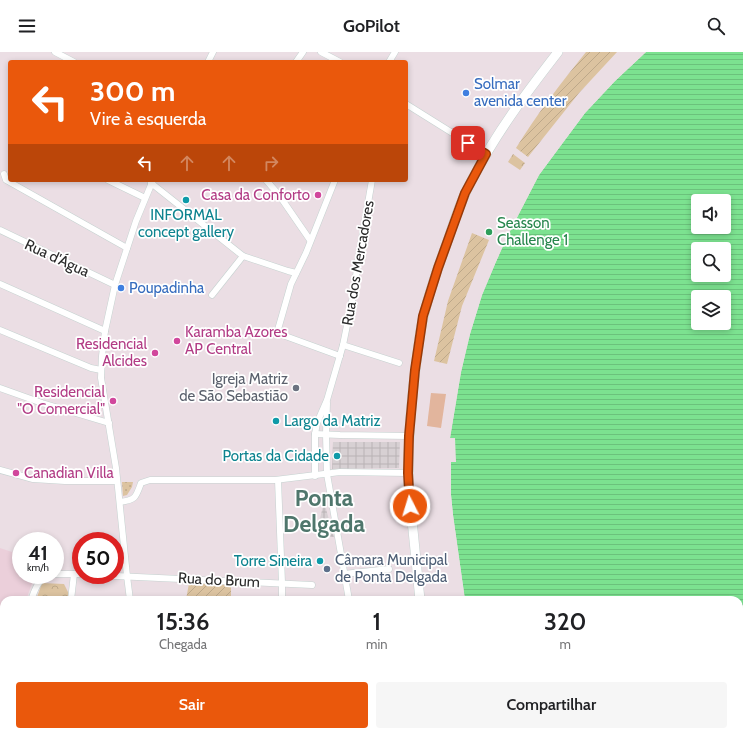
<!DOCTYPE html>
<html lang="pt">
<meta charset="utf-8">
<style>
body{margin:0;font-family:Cabin,sans-serif;background:#f6f6f6;color:#202124;height:100vh;display:flex;flex-direction:column;font-size:15px;white-space:nowrap}
*{box-sizing:border-box;margin:0}
p{font-size:13px;color:#757577}
.icon{flex:none;width:22px;height:22px;fill:none;stroke:currentColor;stroke-width:2;stroke-linecap:round;stroke-linejoin:round}
.map{position:relative;flex:1;overflow:hidden}
.panel{position:absolute;left:0px;top:544px;width:743px;height:140px;display:flex;flex-direction:column;background:#fff;border-radius:12px 12px 0 0;box-shadow:0 2px 6px #0003}
.panel>*{flex:none}
.hud{position:absolute;left:8px;top:8px;width:400px;height:122px;border-radius:4px;box-shadow:0 2px 6px #0003;background:#ea580c;color:#fff;overflow:hidden}
.controls{position:absolute;left:691px;top:142px;display:grid;gap:8px}
.controls a{display:grid;place-items:center;width:40px;height:40px;border-radius:4px;background:#fff;box-shadow:0 2px 6px #0003;font-size:20px}
.speed{position:absolute;left:12px;top:480px;display:flex;gap:8px;font-size:20px;font-weight:700;text-align:center}
.speed>*{display:grid;place-content:center;width:52px;height:52px;border-radius:50%;background:#fff;box-shadow:0 2px 6px #0003;line-height:1}
.speed small{font-size:10px;font-weight:400}
.speed .limit{border:6px solid #d22;background:#fff;color:#111}
.pin{position:absolute;display:grid;place-items:center;width:34px;height:34px;color:#fff;margin:-17px;border-radius:8px;box-shadow:0 2px 6px #0006}
.me{position:absolute;width:44px;margin:-22px;rotate:355deg;stroke-linejoin:round;filter:drop-shadow(0 0 3px #0008)}
.turn{display:flex;align-items:center;gap:14px;height:84px;padding:0 16px;font-size:18px}
.turn .icon{width:52px;height:52px;stroke-width:2.5}
.turn b{display:block;font-size:28px;line-height:34px}
.lanes{display:flex;align-items:center;height:38px;padding:0 16px;background:#0003;justify-content:center;gap:20px;direction:ltr}
.lanes .off{opacity:.35}
.eta{display:flex;justify-content:space-evenly;align-items:center;height:68px;text-align:center}
.eta b{font-size:24px;font-weight:600;line-height:28px}
.primary-button{display:flex;gap:8px;margin-top:auto;padding:8px 16px}
.primary-button a{flex:1;height:46px;border-radius:4px;background:#ea580c;color:#fff;font-size:16px;font-weight:600;line-height:46px;text-align:center}
.primary-button a+a{background:#f6f6f6;color:#202124}
header{display:flex;justify-content:space-between;align-items:center;height:52px;padding:0 16px;background:#fff;font-size:18px;font-weight:600}
.map>svg:first-child{display:block}
.education{fill:#ebcfda}
.grass{fill:url(#grass-dots)}
.forest{fill:url(#forest-crowns)}
.garden{fill:url(#garden-furrows)}
.pitch{fill:#e2b59d}
.plaza{fill:url(#plaza-grid)}
.water{fill:url(#water-rules);fill-rule:evenodd}
.pier{fill:#ebdee4}
.lines{fill:none;stroke-linecap:round;stroke-linejoin:round}
.minor-casing{stroke:#c5d2d0;stroke-width:7}
.secondary-casing{stroke:#c5d2d0;stroke-width:10}
.minor{stroke:#fff;stroke-width:6}
.secondary{stroke:#fff;stroke-width:9}
.route-casing{stroke:#983908;stroke-width:10}
.route{stroke:#ea580c;stroke-width:7}
.shop-dot{fill:#3f7fe0;stroke:#fff;stroke-width:1.5}
.hotel-dot{fill:#d1479c;stroke:#fff;stroke-width:1.5}
.culture-dot{fill:#0f9aa8;stroke:#fff;stroke-width:1.5}
.leisure-dot{fill:#2e9e5b;stroke:#fff;stroke-width:1.5}
.worship-dot{fill:#6b7280;stroke:#fff;stroke-width:1.5}
.service-dot{fill:#5c6f8a;stroke:#fff;stroke-width:1.5}
.labels{text-anchor:middle;dominant-baseline:central;stroke-width:3.5;stroke-linejoin:round;paint-order:stroke}
.shop-label{font-size:15px;fill:#366cbe;stroke:#fff;text-anchor:start}
.hotel-label{font-size:15px;fill:#b23c85;stroke:#fff;text-anchor:end}
.culture-label{font-size:15px;fill:#0d838f;stroke:#fff;text-anchor:end}
.leisure-label{font-size:15px;fill:#27864d;stroke:#fff;text-anchor:start}
.street-label{font-size:15px;fill:#2a2a2a;stroke:#fff}
.worship-label{font-size:15px;fill:#5b616d;stroke:#fff;text-anchor:end}
.service-label{font-size:15px;fill:#4e5e75;stroke:#fff;text-anchor:start}
.town-label{font-size:23px;font-weight:bold;fill:#4f766c;stroke:#fff}
</style>
<header><svg class="icon" aria-label="menu" viewBox="0 0 24 24"><path d="M4 6h16M4 12h16M4 18h16"/></svg>GoPilot<svg class="icon" aria-label="search" viewBox="0 0 24 24"><circle cx="10" cy="10" r="6"/><path d="M15 15l6 6"/></svg></header>
<div class="map">
<svg width="743" height="684" viewBox="0 0 743 684">
<defs>
<pattern id="grass-dots" width="8" height="8" patternUnits="userSpaceOnUse"><rect width="8" height="8" fill="#dcc3a0"/><path d="M2 2h.1M6 6h.1" fill="none" stroke="#bda88a" stroke-width="1.8" stroke-linecap="round"/></pattern>
<pattern id="forest-crowns" width="20" height="18" patternUnits="userSpaceOnUse"><rect width="20" height="18" fill="#dcc3a0"/><path d="M2 6a3 3 0 1 1 6 0M12 15a3 3 0 1 1 6 0" fill="none" stroke="#bda88a"/></pattern>
<pattern id="garden-furrows" width="10" height="10" patternUnits="userSpaceOnUse"><rect width="10" height="10" fill="#dcc3a0"/><path d="M-1 1l2-2M0 10L10 0M9 11l2-2" fill="none" stroke="#bda88a"/></pattern>
<pattern id="plaza-grid" width="8" height="8" patternUnits="userSpaceOnUse"><rect width="8" height="8" fill="#d7d0d3"/><path d="M0 4h8M4 0v8" fill="none" stroke="#b9b3b5"/></pattern>
<pattern id="water-rules" width="6" height="5" patternUnits="userSpaceOnUse"><rect width="6" height="5" fill="#7ce290"/><path d="M0 2.5h6" fill="none" stroke="#6bc27c"/></pattern>
</defs>
<rect width="100%" height="100%" fill="#ebdee4"/>
<path class="education" d="M0,496L21,503V523H35L26,548H4V609L0,620Z"/>
<path class="grass" d="M122,430H133L132,435L127,443L123,444Z"/>
<g class="forest">
<path d="M513,102L525,111L520,118L508,110Z"/>
<path d="M42,531L64,532L69,542L68,548H36Z"/>
</g>
<g class="garden">
<path d="M586,0H617L579,41L528,105L516,96C537,62 561,31 586,0Z"/>
<path d="M472,181L489,188L462,254L447,312L434,309L448,249Z"/>
<path d="M189,531L231,533V548H186Z"/>
<path d="M73,680H87L97,684H72Z"/>
</g>
<path class="pitch" d="M431,341L446,342L441,376L427,374Z"/>
<g class="plaza">
<path d="M333,390H400L399,416L332,417Z"/>
<path d="M324,450L334,485L316,483Z"/>
</g>
<g class="water">
<path d="M646,0H743V684H580L581,680H739V548H465L453,463L451,443V410H456L455,386H450L461,320L470,282L482,243L495,212L507,185L539,123L559,96L585,61L615,29ZM698,149H724V175H698ZM698,197H724V223H698ZM698,245H724V271H698Z"/>
<path d="M473,680H574L573,684H474Z"/>
</g>
<g class="pier">
<path d="M643,0H646L615,29L585,61L559,96L539,123L507,185L495,212L482,243L470,282L461,320L450,386H448L459,320L469,281L480,242L493,212L505,184L538,123L557,95L584,60L614,28Z"/>
<path d="M449,410H451V443L453,463L465,548H463L451,463L449,443Z"/>
</g>
<g class="lines">
<defs>
<g id="minor">
<path d="M55,0L74,10"/>
<path d="M321,0L340,10"/>
<path d="M208,10L213,0"/>
<path d="M296,10L303,0"/>
<path d="M389,10L395,0"/>
<path d="M406,52L486,102"/>
<path d="M4,122L6,128L127,196"/>
<path d="M108,128L145,146"/>
<path d="M266,128L279,143L310,188"/>
<path d="M335,128L306,201L291,232L277,281L340,304"/>
<path d="M151,131L243,204L288,219L296,221"/>
<path d="M0,178L115,233"/>
<path d="M0,232L105,279"/>
<path d="M212,243L243,204"/>
<path d="M0,278L91,316L101,318"/>
<path d="M343,293L399,311"/>
<path d="M0,336L42,351L109,371"/>
<path d="M327,351L326,382L327,422L349,548"/>
<path d="M315,382L340,383L409,384"/>
<path d="M0,418L33,427L65,429H117"/>
<path d="M315,424V382L317,371L327,348L343,293L354,239L358,209L372,128"/>
<path d="M278,428L282,531V548"/>
<path d="M120,450C136,448 136,445 141,431L150,428H275L340,420L408,421"/>
<path d="M55,522H81"/>
<path d="M344,522L389,517"/>
<path d="M94,523L312,533"/>
<path d="M31,548C35,538 38,526 50,523"/>
<path d="M71,548L74,522"/>
<path d="M130,548L127,524L116,416L101,326L102,304L105,279L115,233L136,169L153,128"/>
<path d="M0,629L4,619"/>
<path d="M0,644L4,646"/>
<path d="M95,680L106,684"/>
<path d="M152,680V684"/>
<path d="M69,684L70,680"/>
<path d="M267,684L268,680"/>
<path d="M305,684L306,680"/>
<path d="M346,684L347,680"/>
</g>
<g id="secondary">
<path d="M420,548L409,438C407,394 411,349 417,305C419,291 420,276 424,263C430,237 439,212 448,188C455,167 462,145 473,126C496,81 527,40 558,0"/>
<path d="M416,684L417,680"/>
</g>
</defs>
<use href="#minor" class="minor-casing"/>
<use href="#secondary" class="secondary-casing"/>
<use href="#minor" class="minor"/>
<use href="#secondary" class="secondary"/>
</g>
<g class="lines">
<defs>
<path id="route" d="M410,454L408,421L409,384L415,318L423,264L438,216L465,141L486,102L468,91"/>
</defs>
<use href="#route" class="route-casing"/>
<use href="#route" class="route"/>
</g>
<g class="shop-dot">
<circle cx="466" cy="41" r="4"/>
<circle cx="121" cy="236" r="4"/>
</g>
<g class="hotel-dot">
<circle cx="318" cy="143" r="4"/>
<circle cx="177" cy="289" r="4"/>
<circle cx="155" cy="301" r="4"/>
<circle cx="113" cy="349" r="4"/>
<circle cx="16" cy="421" r="4"/>
</g>
<g class="culture-dot">
<circle cx="186" cy="148" r="4"/>
<circle cx="276" cy="369" r="4"/>
<circle cx="337" cy="404" r="4"/>
<circle cx="320" cy="509" r="4"/>
</g>
<circle class="leisure-dot" cx="489" cy="180" r="4"/>
<circle class="worship-dot" cx="296" cy="336" r="4"/>
<circle class="service-dot" cx="327" cy="517" r="4"/>
<g class="labels">
<g class="shop-label">
<text x="474" y="32">Solmar<tspan x="474" dy="17">avenida center</tspan></text>
<text x="129" y="236">Poupadinha</text>
</g>
<g class="hotel-label">
<text x="310" y="143">Casa da Conforto</text>
<text x="185" y="280" text-anchor="start">Karamba Azores<tspan x="185" dy="17">AP Central</tspan></text>
<text x="147" y="292">Residencial<tspan x="147" dy="17">Alcides</tspan></text>
<text x="105" y="340">Residencial<tspan x="105" dy="17">"O Comercial"</tspan></text>
<text x="24" y="421" text-anchor="start">Canadian Villa</text>
</g>
<g class="culture-label">
<text x="186" y="163" text-anchor="middle">INFORMAL<tspan x="186" dy="17">concept gallery</tspan></text>
<text x="284" y="369" text-anchor="start">Largo da Matriz</text>
<text x="329" y="404">Portas da Cidade</text>
<text x="312" y="509">Torre Sineira</text>
</g>
<g class="leisure-label">
<text x="497" y="171">Seasson<tspan x="497" dy="17">Challenge 1</tspan></text>
</g>
<g class="street-label">
<text transform="translate(57 206) rotate(25)">Rua d'Água</text>
<text transform="translate(358 211) rotate(-80)">Rua dos Mercadores</text>
<text transform="translate(219 528) rotate(3)">Rua do Brum</text>
</g>
<g class="worship-label">
<text x="288" y="327">Igreja Matriz<tspan x="288" dy="17">de São Sebastião</tspan></text>
</g>
<g class="service-label">
<text x="335" y="508">Câmara Municipal<tspan x="335" dy="17">de Ponta Delgada</tspan></text>
</g>
<g class="town-label">
<text x="324" y="446">Ponta<tspan x="324" dy="26">Delgada</tspan></text>
</g>
</g>
</svg>
<div class="controls">
<a><svg class="icon" aria-label="sound" viewBox="0 0 24 24"><path d="M4 9h4l5-4v14l-5-4H4zM17 9q2 3 0 6"/></svg></a>
<a><svg class="icon" aria-label="search" viewBox="0 0 24 24"><circle cx="10" cy="10" r="6"/><path d="M15 15l6 6"/></svg></a>
<a><svg class="icon" aria-label="layers" viewBox="0 0 24 24"><path d="M12 4l9 5-9 5-9-5zM3 14l9 5 9-5"/></svg></a>
</div>
<div class="speed"><div>41<small>km/h</small></div><div class="limit">50</div></div>
<div class="pin" style="left:468px;top:91px;background:#d93025"><svg class="icon" aria-label="arrive" viewBox="0 0 24 24"><path d="M6 21V4h12l-3 4 3 4H6"/></svg></div>
<svg class="me" style="left:410px;top:454px" viewBox="-20 -20 40 40"><circle r="17" fill="#ea580c" stroke="#fff" stroke-width="3"/><path d="M0-11L8 9 0 5-8 9z" fill="#fff"/></svg>
<div class="hud">
<div class="turn"><svg class="icon" aria-label="left" viewBox="0 0 24 24"><path d="M17 20v-9H6M10 6l-5 5 5 5"/></svg><div><b>300 m</b>Vire à esquerda</div></div>
<div class="lanes"><svg class="icon" aria-label="left" viewBox="0 0 24 24"><path d="M17 20v-9H6M10 6l-5 5 5 5"/></svg><svg class="icon off" aria-label="ahead" viewBox="0 0 24 24"><path d="M12 20V5M6 11l6-6 6 6"/></svg><svg class="icon off" aria-label="ahead" viewBox="0 0 24 24"><path d="M12 20V5M6 11l6-6 6 6"/></svg><svg class="icon off" aria-label="right" viewBox="0 0 24 24"><path d="M7 20v-9h11M14 6l5 5-5 5"/></svg></div>
</div>
<section class="panel">
<div class="eta">
<div><b>15:36</b><p>Chegada</p></div>
<div><b>1</b><p>min</p></div>
<div><b>320</b><p>m</p></div>
</div>
<div class="primary-button"><a>Sair</a><a>Compartilhar</a></div>
</section>
</div>
